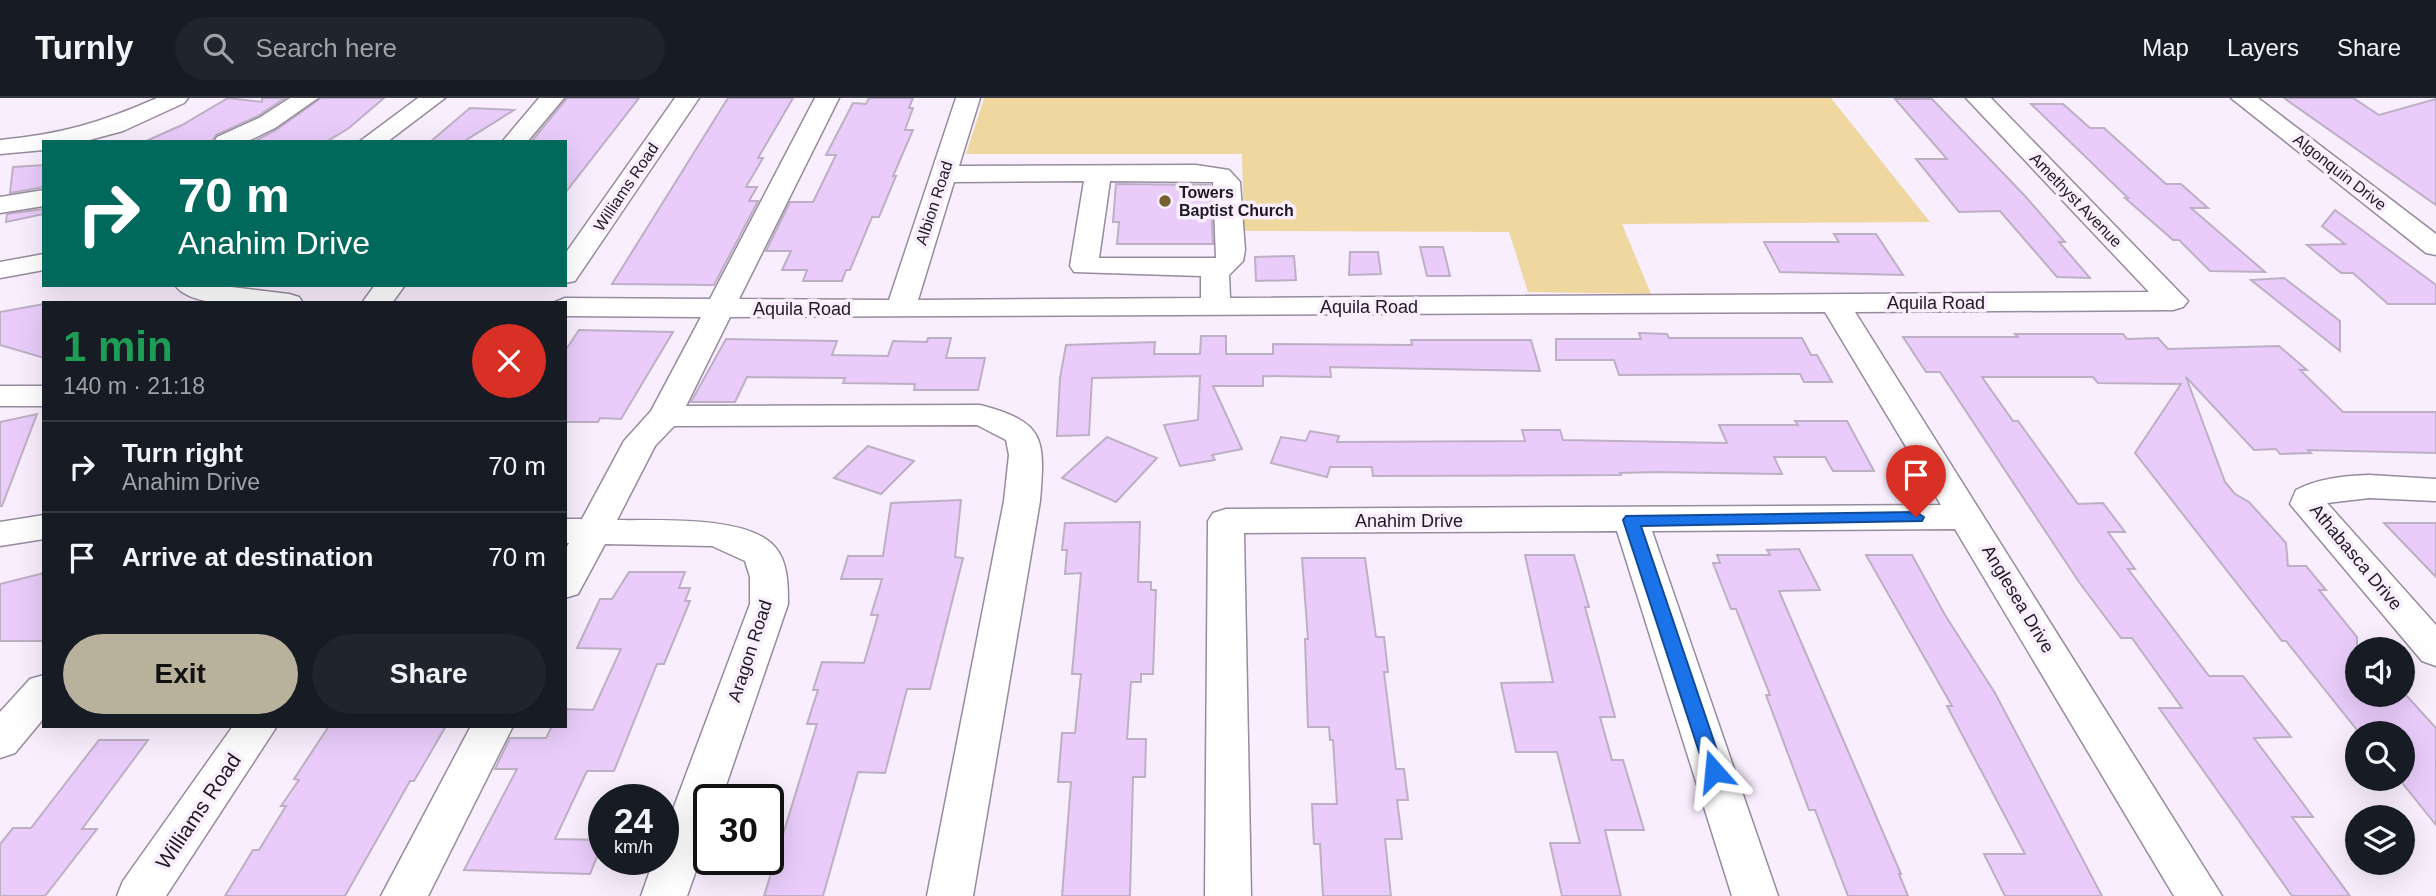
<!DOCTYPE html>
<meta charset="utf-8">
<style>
body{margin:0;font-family:Helvetica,sans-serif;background:#20242c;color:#f1f3f6;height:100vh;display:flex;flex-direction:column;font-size:26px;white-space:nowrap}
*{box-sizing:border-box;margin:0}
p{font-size:23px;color:#9ea1a6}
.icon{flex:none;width:38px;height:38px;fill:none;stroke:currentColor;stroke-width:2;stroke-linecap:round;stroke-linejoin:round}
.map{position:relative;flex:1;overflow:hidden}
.sheet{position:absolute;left:42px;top:203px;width:525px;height:427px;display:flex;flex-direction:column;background:#171b24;border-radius:0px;box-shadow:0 7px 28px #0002}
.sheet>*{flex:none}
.hud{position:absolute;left:42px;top:42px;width:525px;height:147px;border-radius:0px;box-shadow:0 7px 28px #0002;background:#00695c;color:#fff;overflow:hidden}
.controls{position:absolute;left:2345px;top:539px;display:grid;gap:14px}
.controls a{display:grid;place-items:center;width:70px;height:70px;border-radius:50%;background:#171b24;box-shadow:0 7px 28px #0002;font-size:35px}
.speed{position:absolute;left:588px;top:686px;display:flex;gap:14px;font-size:35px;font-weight:700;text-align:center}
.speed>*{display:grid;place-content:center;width:91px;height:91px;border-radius:50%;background:#171b24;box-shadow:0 7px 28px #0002;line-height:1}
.speed small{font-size:18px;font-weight:400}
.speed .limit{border:4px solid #111;border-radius:10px;background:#fff;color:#111}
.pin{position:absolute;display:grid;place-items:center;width:60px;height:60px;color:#fff;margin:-72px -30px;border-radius:50% 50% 50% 0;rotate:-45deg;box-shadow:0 0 7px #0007}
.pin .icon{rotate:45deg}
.me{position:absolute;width:77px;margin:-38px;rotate:342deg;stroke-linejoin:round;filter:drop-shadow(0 0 5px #0008)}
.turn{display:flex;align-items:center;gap:24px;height:147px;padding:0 21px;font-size:32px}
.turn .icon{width:91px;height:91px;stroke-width:2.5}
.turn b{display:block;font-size:49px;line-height:60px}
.round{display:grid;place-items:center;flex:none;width:74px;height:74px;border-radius:37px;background:#20242c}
.summary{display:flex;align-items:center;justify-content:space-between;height:119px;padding:0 21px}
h1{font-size:42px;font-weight:600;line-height:52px;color:#1e9e55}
.primary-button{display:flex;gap:14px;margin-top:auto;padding:14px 21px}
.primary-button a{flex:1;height:80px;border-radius:42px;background:#b8b19c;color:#111;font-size:28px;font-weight:600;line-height:80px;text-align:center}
.primary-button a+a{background:#20242c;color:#f1f3f6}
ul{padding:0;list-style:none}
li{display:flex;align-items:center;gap:21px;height:91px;padding:0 21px;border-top:2px solid #363941}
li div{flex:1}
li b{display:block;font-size:26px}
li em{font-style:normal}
header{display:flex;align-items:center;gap:42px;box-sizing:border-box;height:98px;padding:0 35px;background:#171b24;border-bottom:2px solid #363941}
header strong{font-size:33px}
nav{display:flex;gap:38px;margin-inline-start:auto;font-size:24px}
.search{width:490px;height:63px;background:#20242c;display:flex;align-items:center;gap:18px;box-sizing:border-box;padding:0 24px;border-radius:38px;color:#9ea1a6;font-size:26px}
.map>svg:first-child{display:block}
.green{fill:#efd89f}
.building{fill:#e9ccfa;stroke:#bdb0c4;stroke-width:2}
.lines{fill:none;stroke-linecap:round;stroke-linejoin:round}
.minor-casing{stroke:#978b9e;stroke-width:3}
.minor{fill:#fff;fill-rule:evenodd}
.route{fill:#1a73e8;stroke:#114b97;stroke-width:2}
.poi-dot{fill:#73602e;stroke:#f8eefe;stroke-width:2.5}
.labels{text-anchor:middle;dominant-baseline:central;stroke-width:7;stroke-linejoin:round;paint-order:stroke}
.far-street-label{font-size:16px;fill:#1e1a21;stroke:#f8eefe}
.far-poi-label{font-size:16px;font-weight:bold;fill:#1e1a21;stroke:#f8eefe;text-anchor:start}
.street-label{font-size:18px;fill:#1e1a21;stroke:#f8eefe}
.near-street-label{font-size:21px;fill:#1e1a21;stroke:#f8eefe}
</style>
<header>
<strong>Turnly</strong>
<div class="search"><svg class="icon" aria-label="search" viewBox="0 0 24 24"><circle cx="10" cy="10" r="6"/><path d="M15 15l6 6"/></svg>Search here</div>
<nav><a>Map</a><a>Layers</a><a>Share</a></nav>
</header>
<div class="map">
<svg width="2436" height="798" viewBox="0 0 2436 798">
<rect width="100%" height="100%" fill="#f8eefe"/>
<path class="green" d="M984,0H1831L1930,124L1622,126L1651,196L1528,194L1509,134L1244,133L1242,56H966Z"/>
<g class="building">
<path d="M228,0L262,4V0H285L258,18L216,37L212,44H144L182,27Z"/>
<path d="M321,0H384L349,30L326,44H253L276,32Z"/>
<path d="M567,0H639L565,95V44H531Z"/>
<path d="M728,0H793L758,60H763L746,89H757L749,103H758L714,187L612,186Z"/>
<path d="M869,0H913L909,10H913L905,32H913L893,78H896L879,119H872L850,172H846L842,183H803L807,172H782L791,153H766L790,104H813L836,57H826L853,5L866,6Z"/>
<path d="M2284,0H2353L2379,17L2436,1V107Z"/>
<path d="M1895,1H1932L2026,99L2065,144H2059L2090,180L2057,179L2000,113L1959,114L1916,61H1947Z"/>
<path d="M2031,6H2063L2090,30H2104L2166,86H2181L2208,110H2191L2265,174L2210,173L2179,142H2173L2125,100H2128Z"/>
<path d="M470,10L514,12L463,44H430Z"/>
<path d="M44,67V89L10,95L13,69Z"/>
<path d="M1116,86L1210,87L1213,146H1117L1119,124H1113Z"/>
<path d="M44,111V116L6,124L7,116Z"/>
<path d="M2335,112L2436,187V206H2388L2353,175H2341L2307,147L2345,146L2322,128Z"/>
<path d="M1834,136H1876L1903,177L1780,174L1764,144H1839Z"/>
<path d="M1420,149H1443L1450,178H1427Z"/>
<path d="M1350,154H1378L1381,176L1349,177Z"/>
<path d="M1294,158L1296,182L1256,183L1255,159Z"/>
<path d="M2284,180L2340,223V253L2251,182Z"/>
<path d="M44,206V260L0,247V214Z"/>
<path d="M579,232L673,234L621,321L600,320L598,324H565V253Z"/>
<path d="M1639,235L1667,236L1669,240H1802L1811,257H1817L1832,284H1804L1800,276L1619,277L1614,262H1556V241H1641Z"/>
<path d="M2015,236H2123L2127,241L2158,240L2168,251L2279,248L2307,272H2300L2343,314H2436V355L2308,352L2311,355L2280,356L2276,351L2254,352L2186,279L2225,384L2235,396L2249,404L2286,445L2288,468H2306L2326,492H2319L2357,539V597H2406L2436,630V727L2403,686V635H2362L2357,632L2286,543H2282L2135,355L2181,286L2098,285L2093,279H1982L2013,323H2018L2078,406L2103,405L2125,434H2108L2135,471H2128L2209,578H2243L2291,639L2254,640L2313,719H2292L2350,798H2292L2159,610H2182L2132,540H2121L2079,484L1940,274H1926L1903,239H2018Z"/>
<path d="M1201,238H1226V256H1273V246L1412,247L1411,242H1531L1540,273L1330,269L1331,279L1263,278V288H1213L1242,351L1212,357L1215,362L1180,368L1164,327L1198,322L1200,278L1092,280L1089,337L1057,338L1060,280L1066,247L1155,244L1154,256H1200Z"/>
<path d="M928,240H951L946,260H985L978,292H914L915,286L843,285L845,280L747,279L735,304H691L726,241L837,243L832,257L888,258L893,243L927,244Z"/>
<path d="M37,316L2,408H0V324Z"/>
<path d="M1795,323H1847L1874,373H1833L1825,359H1774L1782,376L1656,374L1620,375L1621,377L1373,378L1372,369H1330L1327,379L1271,365L1281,339L1306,343L1310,333L1339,338L1337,344L1525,343L1522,332H1560L1563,342L1727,345L1719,327H1798Z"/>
<path d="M1107,339L1157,360L1116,404L1062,380Z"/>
<path d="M868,348L914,363L881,396L834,380Z"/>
<path d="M961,402L955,459L963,460L930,591H907L885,675L858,674L823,798H764L817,626H807L818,592H813L822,564L864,565L878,517H871L882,481H841L848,458H883L891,405Z"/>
<path d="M1140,424L1138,484H1151V492H1156L1153,576H1141V584H1131L1127,641H1146L1145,679H1133L1130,798H1062L1071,684H1058L1062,635H1075L1081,576H1072L1081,475L1065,476L1067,452H1062L1065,425Z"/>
<path d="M2384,425H2436V479Z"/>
<path d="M1799,451L1820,492L1779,493L1901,776H1899L1908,798H1848L1815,712H1809L1766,597H1770L1736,511H1731L1713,465H1720L1717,457H1770L1767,452Z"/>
<path d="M1525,457H1574L1589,509H1585L1615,619H1600L1612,662H1623L1644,732H1605L1621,798H1562L1550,745H1580L1557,654H1516L1501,585L1553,584Z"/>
<path d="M1866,457H1912L1945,517L1995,595L2102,798H2005L1984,756H2025L1947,608H1952Z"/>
<path d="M1302,460H1365L1376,539H1384L1388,574H1384L1396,671H1404L1408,702H1397L1402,741H1385L1391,798H1323L1320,746H1314L1312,706H1337L1333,642H1330L1329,629H1308L1305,541H1308Z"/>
<path d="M629,474H685L679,490H690L685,503H690L664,566H657L614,673H587L555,741L604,742L590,776L464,772L517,671H495L510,640H546L552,628H565V611L593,612L621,551L577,550L600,501H612Z"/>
<path d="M44,475V543H0V486Z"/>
<path d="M329,628H446L414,683H410L345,798H225L253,752H259L286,708H281L299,682L294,681Z"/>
<path d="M99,642H148L82,731H97L45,798H0V746L13,730H31Z"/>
</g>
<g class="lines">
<defs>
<g id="minor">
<path d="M157,0H188L184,5L123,33L82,44H44V52L0,56V42C61,36 100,25 157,0Z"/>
<path d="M290,0H318L275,30L246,44H214L217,39L259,20Z"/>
<path d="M418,0H445L387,44H359Z"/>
<path d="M539,0H564L527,44H502Z"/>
<path d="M675,0H699L575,183L565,185V156Z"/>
<path d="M815,0H839L739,201L889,202L956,0H980L959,68L1196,67L1229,72L1240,84L1245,152L1243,163L1229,177L1230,200L2149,194L1966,0H1991L2188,203L2183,209L2173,212L1855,214L2222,798H2174L1955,431L1652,433L1778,798H1732L1617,433L1244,435L1251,798H1205L1208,423L1213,415L1226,411L1941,407L1825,214L730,219L686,308L980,307C1046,324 1045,341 1040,403L973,798H927L1004,403L1009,357L1006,342L977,327L674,328L655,348L617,422C656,423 748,417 775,449C788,464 788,487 788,506L721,702H709V736L687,798H641L654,761H663V738L750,506V479L745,463L712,448L605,446L578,496L565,500V452L569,445H565V421H582L624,343L651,313L701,219L565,218V205H553L565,200L710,201ZM1084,83L1070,168L1074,174L1201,178V200L918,202L954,84ZM1110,83L1213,84L1216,160H1099Z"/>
<path d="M2231,0H2258L2436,136V157L2426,155Z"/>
<path d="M44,92V108L0,115V99Z"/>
<path d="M44,156V172L0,180V164Z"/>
<path d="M175,187H215L289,196L299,199L303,205C273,205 193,214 175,187Z"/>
<path d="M375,187H405L392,205H362Z"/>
<rect x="0" y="288" width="44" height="20"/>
<path d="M2369,377L2436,381V403L2369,400L2327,405L2436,527V568L2422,563L2290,406L2296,392C2319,380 2344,378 2369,377Z"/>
<path d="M44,417V441L0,448V424Z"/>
<path d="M44,577V620L15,655L0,660V614L30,581Z"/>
<path d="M233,628H277L166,798H117L123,783Z"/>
<path d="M471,628H513L428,798H381Z"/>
</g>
</defs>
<use href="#minor" class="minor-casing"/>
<use href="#minor" class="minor"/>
</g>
<path class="route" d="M1916,414L1924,419L1922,423L1641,428L1724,673L1721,678H1707L1623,422L1626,418Z"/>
<circle class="poi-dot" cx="1165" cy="103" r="7"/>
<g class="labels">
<g class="far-street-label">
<text transform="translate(2340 74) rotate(38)">Algonquin Drive</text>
<text transform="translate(626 89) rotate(-56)">Williams Road</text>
<text transform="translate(2076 102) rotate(46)">Amethyst Avenue</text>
<text transform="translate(934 105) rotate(-72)">Albion Road</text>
</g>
<g class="far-poi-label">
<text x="1179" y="94">Towers<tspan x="1179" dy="18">Baptist Church</tspan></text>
</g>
<g class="street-label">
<text x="1936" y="205">Aquila Road</text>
<text x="1369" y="209">Aquila Road</text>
<text x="802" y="211">Aquila Road</text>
<text x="1409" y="423">Anahim Drive</text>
<text transform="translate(2356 459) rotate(50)">Athabasca Drive</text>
<text transform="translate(2018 501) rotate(59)">Anglesea Drive</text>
<text transform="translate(750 553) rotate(-72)">Aragon Road</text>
</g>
<g class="near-street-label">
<text transform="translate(198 713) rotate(-56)">Williams Road</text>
</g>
</g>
</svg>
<div class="controls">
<a><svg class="icon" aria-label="sound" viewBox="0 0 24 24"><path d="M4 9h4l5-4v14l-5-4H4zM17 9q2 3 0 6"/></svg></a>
<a><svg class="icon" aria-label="search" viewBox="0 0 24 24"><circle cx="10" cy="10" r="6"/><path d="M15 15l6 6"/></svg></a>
<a><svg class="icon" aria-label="layers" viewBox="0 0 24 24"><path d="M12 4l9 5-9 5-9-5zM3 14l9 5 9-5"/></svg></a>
</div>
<div class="speed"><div>24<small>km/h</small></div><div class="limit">30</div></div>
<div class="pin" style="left:1916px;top:419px;background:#d93025"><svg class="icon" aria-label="arrive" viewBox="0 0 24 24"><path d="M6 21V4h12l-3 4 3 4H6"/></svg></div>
<svg class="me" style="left:1714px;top:673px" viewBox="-20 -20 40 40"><path d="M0-17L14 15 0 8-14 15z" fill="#1a73e8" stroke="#fff" stroke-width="4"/></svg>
<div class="hud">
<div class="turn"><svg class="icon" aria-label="right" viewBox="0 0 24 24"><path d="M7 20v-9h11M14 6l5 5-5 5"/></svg><div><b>70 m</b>Anahim Drive</div></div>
</div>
<section class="sheet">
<div class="summary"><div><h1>1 min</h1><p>140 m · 21:18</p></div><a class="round" style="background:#d93025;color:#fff"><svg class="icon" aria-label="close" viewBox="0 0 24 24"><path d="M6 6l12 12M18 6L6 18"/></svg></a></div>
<ul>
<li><svg class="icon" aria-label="right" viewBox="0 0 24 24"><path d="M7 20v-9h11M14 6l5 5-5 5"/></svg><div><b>Turn right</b><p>Anahim Drive</p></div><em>70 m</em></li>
<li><svg class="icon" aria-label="arrive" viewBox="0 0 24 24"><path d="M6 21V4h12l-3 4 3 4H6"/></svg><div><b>Arrive at destination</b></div><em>70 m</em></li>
</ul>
<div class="primary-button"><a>Exit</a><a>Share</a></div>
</section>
</div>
